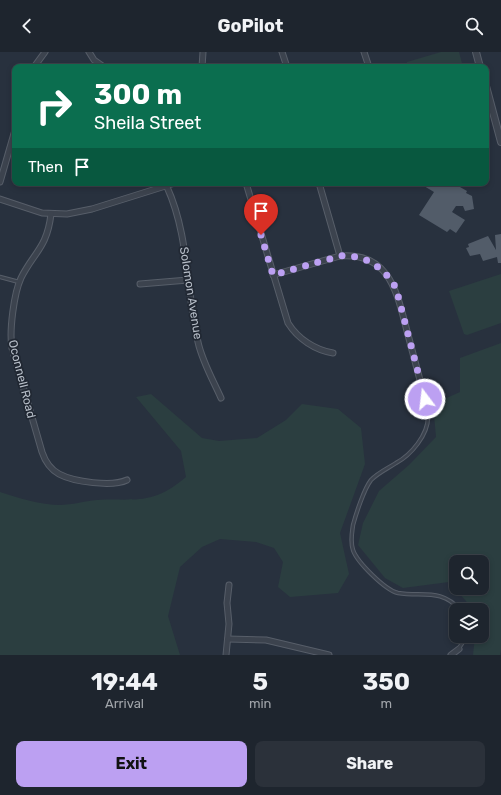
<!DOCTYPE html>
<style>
body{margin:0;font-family:Rubik,sans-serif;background:#2b313a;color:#f1f3f6;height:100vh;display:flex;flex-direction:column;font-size:15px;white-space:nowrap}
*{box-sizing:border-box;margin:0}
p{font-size:13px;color:#a1a5aa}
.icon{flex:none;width:22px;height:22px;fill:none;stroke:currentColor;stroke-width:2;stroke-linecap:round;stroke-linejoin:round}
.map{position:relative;height:603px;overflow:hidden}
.sheet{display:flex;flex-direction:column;background:#1e252e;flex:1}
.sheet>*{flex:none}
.guide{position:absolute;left:12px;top:12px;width:477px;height:122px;border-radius:8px;box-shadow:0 2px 6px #0003,0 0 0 1px #3c424a;background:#0b6e4f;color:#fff;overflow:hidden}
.fabs{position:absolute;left:449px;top:503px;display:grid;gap:8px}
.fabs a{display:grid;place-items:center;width:40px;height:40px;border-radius:8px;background:#1e252e;box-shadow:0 2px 6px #0003,0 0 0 1px #3c424a;font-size:20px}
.pin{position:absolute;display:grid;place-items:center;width:34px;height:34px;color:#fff;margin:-41px -17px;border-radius:50% 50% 50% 0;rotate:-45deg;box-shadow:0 0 4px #0007}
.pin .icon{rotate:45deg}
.me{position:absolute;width:44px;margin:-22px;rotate:345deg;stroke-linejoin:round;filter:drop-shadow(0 0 3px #0008)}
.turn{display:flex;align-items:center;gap:14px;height:84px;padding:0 16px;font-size:18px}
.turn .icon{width:52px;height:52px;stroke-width:2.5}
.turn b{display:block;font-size:28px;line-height:34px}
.then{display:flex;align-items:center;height:38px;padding:0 16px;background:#0003;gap:8px;font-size:15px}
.eta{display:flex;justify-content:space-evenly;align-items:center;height:68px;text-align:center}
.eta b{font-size:24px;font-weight:700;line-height:28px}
.cta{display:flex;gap:8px;margin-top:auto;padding:8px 16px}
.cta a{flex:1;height:46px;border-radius:8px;background:#bca0f2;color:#111;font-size:16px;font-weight:700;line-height:46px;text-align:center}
.cta a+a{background:#2b313a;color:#f1f3f6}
header{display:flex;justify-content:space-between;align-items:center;height:52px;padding:0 16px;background:#1e252e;font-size:18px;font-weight:700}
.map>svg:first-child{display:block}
.green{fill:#2b3e40;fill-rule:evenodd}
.building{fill:#525c69}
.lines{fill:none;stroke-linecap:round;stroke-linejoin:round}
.service-casing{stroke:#575e69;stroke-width:4.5}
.minor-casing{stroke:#575e69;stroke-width:7}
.tertiary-casing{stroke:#575e69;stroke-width:8}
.service{stroke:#3c434e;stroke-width:2.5}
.minor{stroke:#3c434e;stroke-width:5}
.tertiary{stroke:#3c434e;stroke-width:6}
.route{stroke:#bca0f2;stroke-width:7;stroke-dasharray:0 12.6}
.labels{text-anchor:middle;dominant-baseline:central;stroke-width:3.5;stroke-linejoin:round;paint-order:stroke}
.street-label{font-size:12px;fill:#b8bfc9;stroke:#212833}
</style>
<header><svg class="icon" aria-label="back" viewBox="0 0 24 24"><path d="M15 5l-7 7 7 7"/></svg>GoPilot<svg class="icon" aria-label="search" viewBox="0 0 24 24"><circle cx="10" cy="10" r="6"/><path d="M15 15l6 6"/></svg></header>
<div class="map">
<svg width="501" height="603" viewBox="0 0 501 603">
<rect width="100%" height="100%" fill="#28313e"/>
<g class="green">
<path d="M441,0H459L463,15H405L407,10Z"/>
<path d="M501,222V271L467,283L464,282L449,239Z"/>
<path d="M501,291V598L500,603H473L475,584H482V558H471L466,549L449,530L403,536L385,526L358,493L363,471L379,439L409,413L436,385L433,352L460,340V306ZM456,510H482V536H456Z"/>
<path d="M151,342L202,386L219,389L257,386L286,368L302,352L338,357L361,376L365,412L340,481L349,522L338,541L290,545L278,535L283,510L274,496L256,490L220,487L202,495L180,515L168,564L180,603H0V440C18,446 41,453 60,453C72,453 84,449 97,448C136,446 152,454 186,425L181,399L136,345Z"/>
</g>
<g class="building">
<path d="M419,131H453L467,139L466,141L472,144L474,157L465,159L463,154H456L452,160L465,168L456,181L450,177L447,180L419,163L434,140Z"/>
<path d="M501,182V211H498L497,205L483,209L480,202L470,204L466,196L469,195L468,192L488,184L496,198L495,183Z"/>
</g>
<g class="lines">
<defs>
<g id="service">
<path d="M0,225L19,230"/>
<path d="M425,347C426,353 428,360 428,365C428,383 411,403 396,411C387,417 379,420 371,428C364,437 356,462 353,473C352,481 350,489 353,498C357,510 385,538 398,541C422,545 442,536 460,558"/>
<path d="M459,596L467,584"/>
</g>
<g id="minor">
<path d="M89,0L94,8L104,15"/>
<path d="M282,0L287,15"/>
<path d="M364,0L369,15"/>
<path d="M34,15L45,0"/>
<path d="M202,15L203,0"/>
<path d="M0,130L15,78"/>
<path d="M246,131L288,271C298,287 315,298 333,301"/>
<path d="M319,131L340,204"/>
<path d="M167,135C189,183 186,238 198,290C202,309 213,328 221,346"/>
<path d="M0,147L42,161L67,162L92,157L175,131"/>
<path d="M51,162C47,196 34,200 21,226C14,241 9,279 12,296L42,400C45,409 50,417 59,422C74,430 112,435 127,428"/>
<path d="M273,223L340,204C390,200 397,241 407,279C413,301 419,324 425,347"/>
<path d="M140,232L188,228"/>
<path d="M228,587L266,588L329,603"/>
<path d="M226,603L229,572L227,551L229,533"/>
<path d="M451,603L459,597"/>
</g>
<g id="tertiary">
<path d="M476,0L480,15"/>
<path d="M486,34L501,90"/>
</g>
</defs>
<use href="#service" class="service-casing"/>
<use href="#minor" class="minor-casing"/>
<use href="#tertiary" class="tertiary-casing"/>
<use href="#service" class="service"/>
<use href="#minor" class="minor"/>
<use href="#tertiary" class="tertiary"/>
</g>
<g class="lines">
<path class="route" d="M261,183L273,223L340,204C364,202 384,215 396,236L425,347"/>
</g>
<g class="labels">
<g class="street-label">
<text transform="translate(191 241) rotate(81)">Solomon Avenue</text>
<text transform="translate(22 327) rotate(76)">Oconnell Road</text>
</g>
</g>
</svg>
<div class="fabs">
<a><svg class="icon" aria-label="search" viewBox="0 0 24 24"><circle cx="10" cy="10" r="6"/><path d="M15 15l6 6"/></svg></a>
<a><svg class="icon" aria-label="layers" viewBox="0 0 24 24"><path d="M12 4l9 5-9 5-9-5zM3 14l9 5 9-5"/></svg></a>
</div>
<div class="pin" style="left:261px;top:183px;background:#d93025"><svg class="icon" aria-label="arrive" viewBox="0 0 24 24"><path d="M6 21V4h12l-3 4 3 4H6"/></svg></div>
<svg class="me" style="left:425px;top:347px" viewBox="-20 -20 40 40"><circle r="17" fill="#bca0f2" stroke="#fff" stroke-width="3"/><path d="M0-11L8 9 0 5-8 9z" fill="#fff"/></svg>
<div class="guide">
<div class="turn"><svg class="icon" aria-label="right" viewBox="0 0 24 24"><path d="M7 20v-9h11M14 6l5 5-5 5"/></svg><div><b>300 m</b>Sheila Street</div></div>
<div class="then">Then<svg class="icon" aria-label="arrive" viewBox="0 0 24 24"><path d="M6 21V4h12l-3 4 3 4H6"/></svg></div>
</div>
</div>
<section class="sheet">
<div class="eta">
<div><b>19:44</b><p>Arrival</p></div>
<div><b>5</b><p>min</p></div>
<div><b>350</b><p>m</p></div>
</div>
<div class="cta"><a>Exit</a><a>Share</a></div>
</section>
